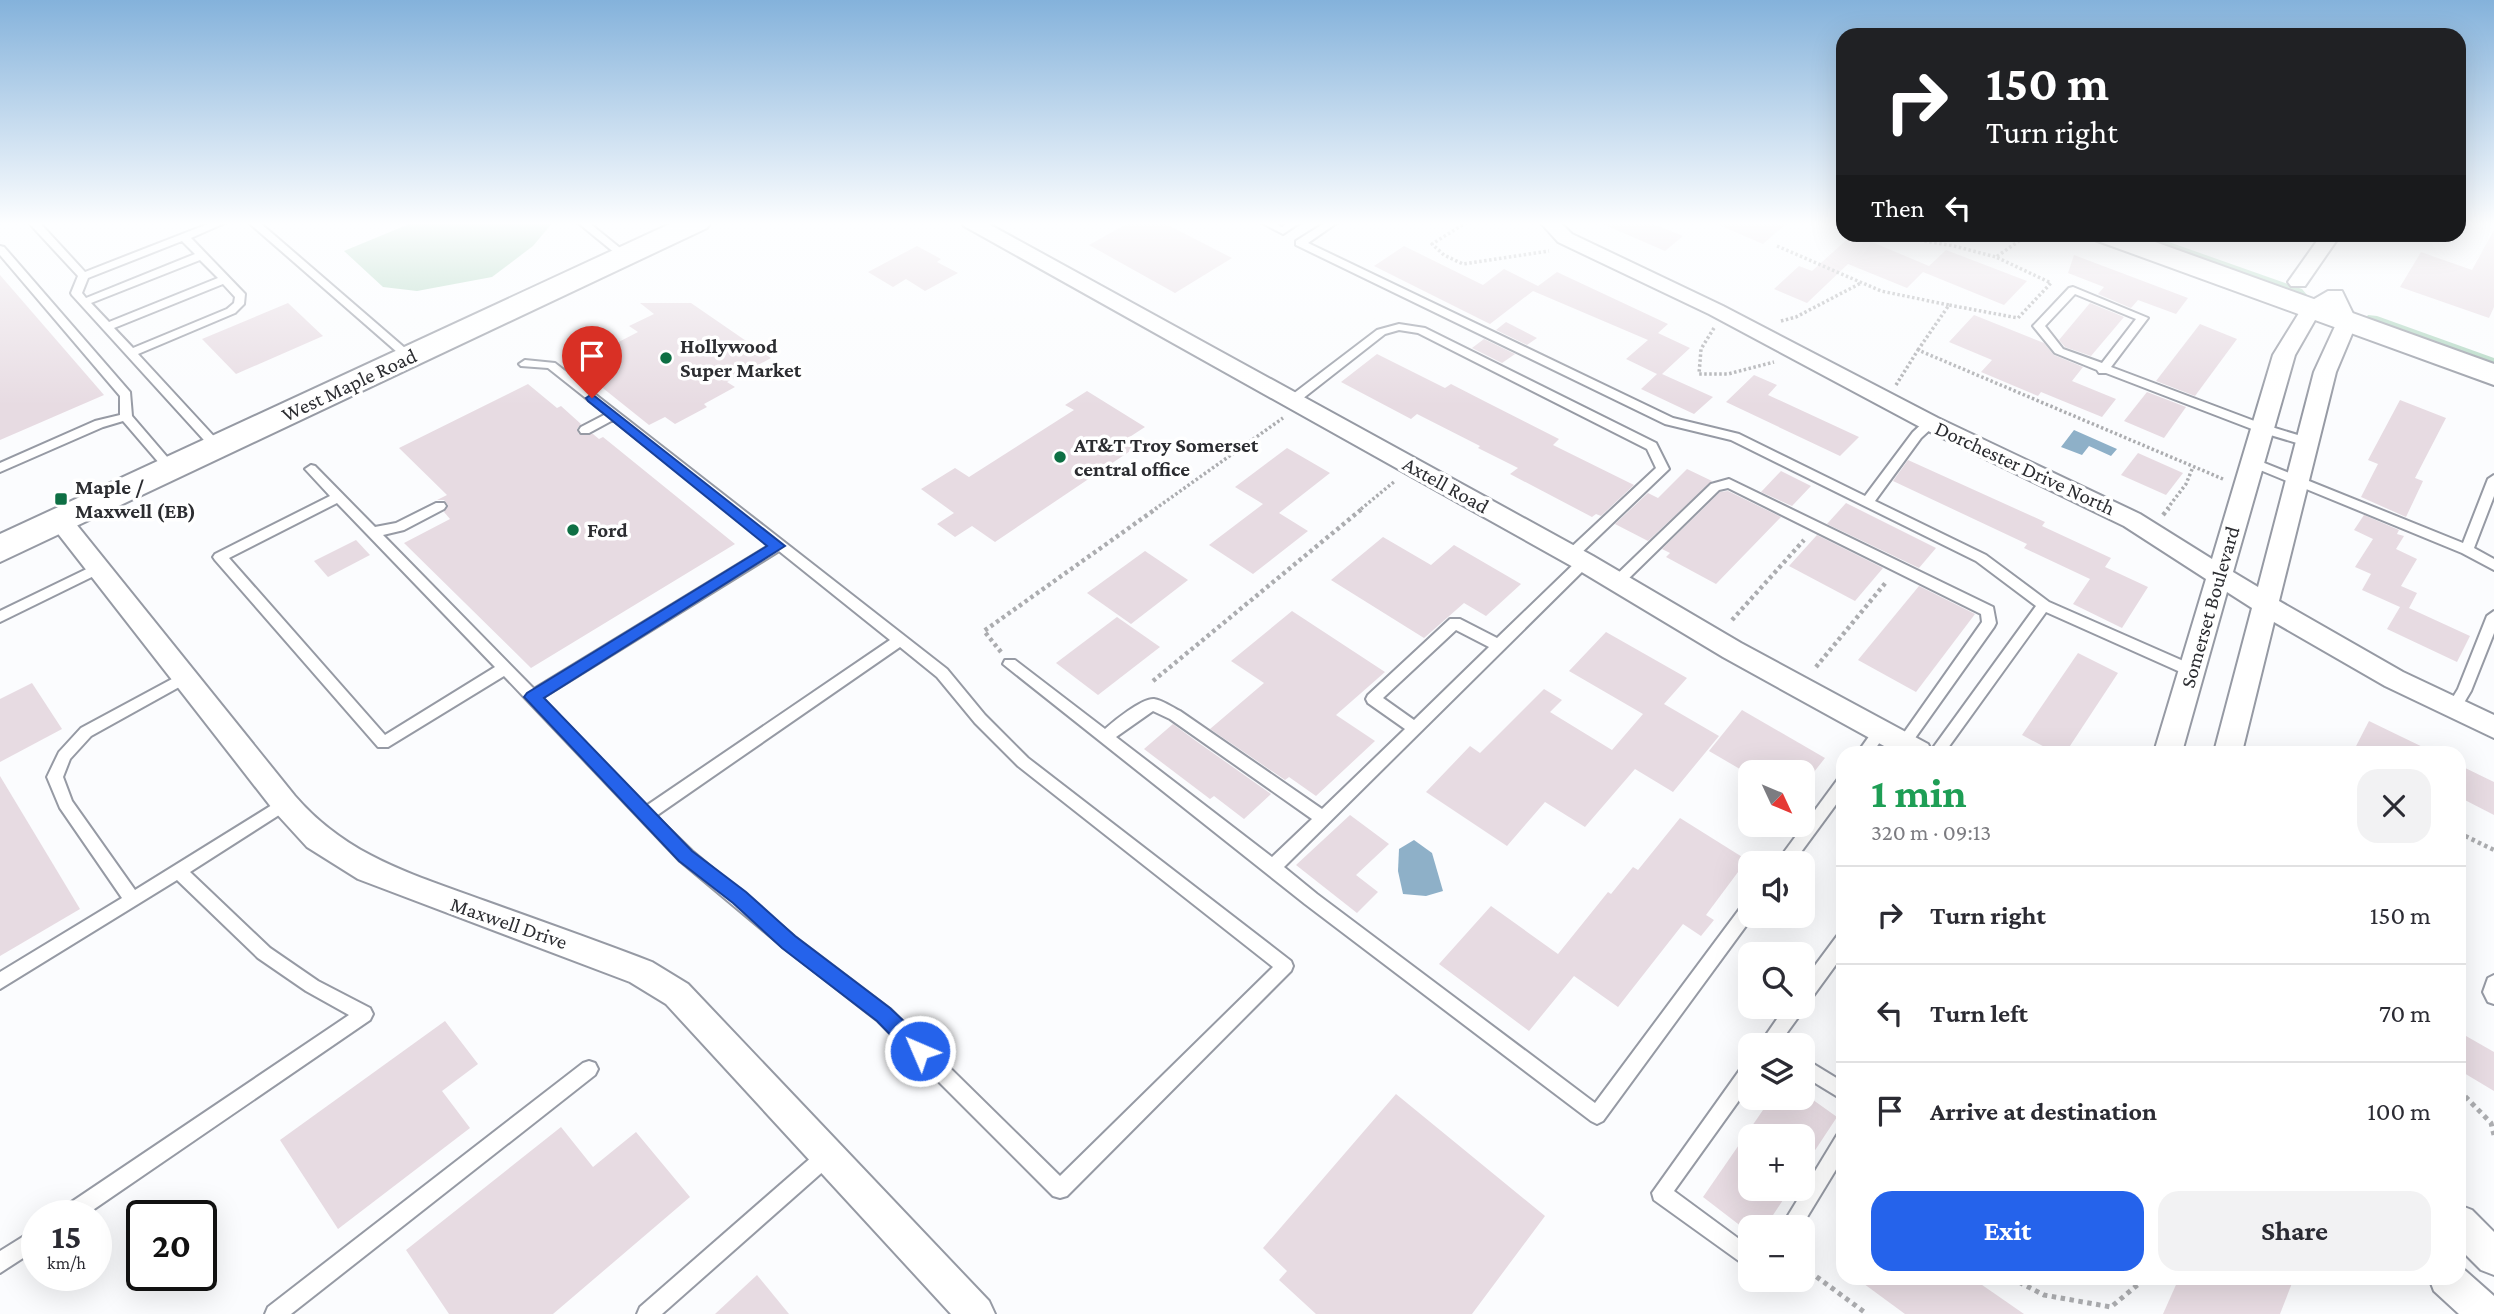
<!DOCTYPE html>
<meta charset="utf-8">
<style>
body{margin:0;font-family:"Crimson Pro",serif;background:#f2f2f3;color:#2b2b33;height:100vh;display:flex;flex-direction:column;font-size:26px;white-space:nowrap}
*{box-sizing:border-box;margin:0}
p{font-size:23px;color:#7c7c81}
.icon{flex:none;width:38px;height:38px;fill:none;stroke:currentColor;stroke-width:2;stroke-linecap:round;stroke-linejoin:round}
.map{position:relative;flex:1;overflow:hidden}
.panel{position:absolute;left:1836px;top:746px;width:630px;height:539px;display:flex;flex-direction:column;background:#fff;border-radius:21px;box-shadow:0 7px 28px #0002}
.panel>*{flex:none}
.banner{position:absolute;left:1836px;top:28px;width:630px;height:214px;border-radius:21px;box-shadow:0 7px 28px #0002;background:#202124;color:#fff;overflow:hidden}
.needle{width:46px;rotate:134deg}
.controls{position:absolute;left:1738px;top:760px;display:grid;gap:14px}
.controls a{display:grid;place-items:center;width:77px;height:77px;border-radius:14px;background:#fff;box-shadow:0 7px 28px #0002;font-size:35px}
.speed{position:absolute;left:21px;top:1200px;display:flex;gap:14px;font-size:35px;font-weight:700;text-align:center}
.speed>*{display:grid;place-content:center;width:91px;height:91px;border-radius:50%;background:#fff;box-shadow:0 7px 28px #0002;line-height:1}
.speed small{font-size:18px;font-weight:400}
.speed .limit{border:4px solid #111;border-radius:10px;background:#fff;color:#111}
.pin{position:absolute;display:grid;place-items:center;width:60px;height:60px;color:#fff;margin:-72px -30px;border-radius:50% 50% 50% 0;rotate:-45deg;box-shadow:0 0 7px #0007}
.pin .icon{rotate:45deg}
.me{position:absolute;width:77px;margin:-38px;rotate:315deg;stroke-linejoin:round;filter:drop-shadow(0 0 5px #0008)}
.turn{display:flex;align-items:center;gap:24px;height:147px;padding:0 35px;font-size:32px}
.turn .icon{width:91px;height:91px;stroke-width:2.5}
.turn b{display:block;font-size:49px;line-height:60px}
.then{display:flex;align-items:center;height:66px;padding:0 35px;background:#0003;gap:14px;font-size:26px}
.round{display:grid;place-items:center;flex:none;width:74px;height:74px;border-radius:21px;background:#f2f2f3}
.summary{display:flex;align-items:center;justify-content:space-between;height:119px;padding:0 35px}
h1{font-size:42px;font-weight:700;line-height:52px;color:#1e9e55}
.button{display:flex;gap:14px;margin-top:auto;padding:14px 35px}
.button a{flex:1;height:80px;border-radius:21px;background:#2563eb;color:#fff;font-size:28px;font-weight:700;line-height:80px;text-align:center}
.button a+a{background:#f2f2f3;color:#2b2b33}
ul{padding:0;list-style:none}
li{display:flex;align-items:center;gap:21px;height:98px;padding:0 35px;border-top:2px solid #e1e1e2}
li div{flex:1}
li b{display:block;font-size:26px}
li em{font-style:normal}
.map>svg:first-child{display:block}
.green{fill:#afd6c0}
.water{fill:#8eb0c8}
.building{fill:#e7dbe2}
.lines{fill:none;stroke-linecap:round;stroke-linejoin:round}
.lane-casing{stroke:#969aa4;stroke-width:4}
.street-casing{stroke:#969aa4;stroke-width:4}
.secondary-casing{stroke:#969aa4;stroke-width:4}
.path-far2{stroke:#acadb0;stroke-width:3.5;stroke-dasharray:2.5 2.5;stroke-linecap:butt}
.path-far1{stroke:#acadb0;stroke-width:4.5;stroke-dasharray:3.5 3.5;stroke-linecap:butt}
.path{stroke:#acadb0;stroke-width:5;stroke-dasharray:4.5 4.5;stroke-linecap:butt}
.lane{fill:#fff;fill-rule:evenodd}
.street{fill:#fff;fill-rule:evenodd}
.secondary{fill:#fff;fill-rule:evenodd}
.route{fill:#2563eb;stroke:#184099;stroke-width:2}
.poi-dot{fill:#0e6f44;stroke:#fff;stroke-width:2.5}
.labels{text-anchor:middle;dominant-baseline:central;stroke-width:7;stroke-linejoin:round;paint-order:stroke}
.poi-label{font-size:21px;font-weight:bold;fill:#2c2d31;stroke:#fff;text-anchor:start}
.street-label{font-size:21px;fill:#2c2d31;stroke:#fff}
</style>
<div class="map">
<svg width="2494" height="1314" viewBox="0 0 2494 1314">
<rect width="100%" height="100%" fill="#fbfcfe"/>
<g class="green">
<path d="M414,222H553L533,246L492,277L417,291L383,287L344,251Z"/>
<path d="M2122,235H2149L2302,289L2308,296L2306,298Z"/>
<path d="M2368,315L2377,316L2494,358V369L2366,318Z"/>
</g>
<g class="water">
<path d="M2074,430L2117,449L2111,456L2089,446L2082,455L2061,447Z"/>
<path d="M1414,840L1432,853L1443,891L1426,896L1403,894L1398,871L1399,849Z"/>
</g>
<g class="building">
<path d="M1130,222H1162L1232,258L1175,293L1089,245Z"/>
<path d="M1598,222H1649L1683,236L1665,251Z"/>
<path d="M1712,222H1788L1763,244Z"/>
<path d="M2494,230V307L2489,318L2400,287L2421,252L2472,270Z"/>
<path d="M1853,234L1929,266L1946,250L2027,281L2004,305L1923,272L1907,288L1848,264L1807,303L1774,289L1799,266L1812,271Z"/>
<path d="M917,246L941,259L937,262L958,273L925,291L906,279L893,287L868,272Z"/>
<path d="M1404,246L1483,285L1504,269L1538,286L1557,272L1668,324L1658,333L1690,348L1662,374L1713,397L1694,414L1641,389L1657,374L1626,359L1648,340L1533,291L1490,324L1374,266Z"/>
<path d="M2074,255L2188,298L2176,314L2138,300L2131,308L2098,294L2104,287L2068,273Z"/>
<path d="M0,275L104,395L0,440Z"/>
<path d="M288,303L323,336L236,374L202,339Z"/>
<path d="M640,303H691L771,358L727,382L735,387L704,404L707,407L675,424L665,417L649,425L574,365L638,332L629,326L654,314Z"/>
<path d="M2090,303L2124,317L2091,356L2065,347L2059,340Z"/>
<path d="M1974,315L2044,343L2054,355L2083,367L2072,381L2116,399L2102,417L2041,392L2038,396L1981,372L1992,360L1949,342Z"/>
<path d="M1506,322L1537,338L1527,345L1496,330Z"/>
<path d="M2200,324L2237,339L2195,396L2156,381Z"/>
<path d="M1484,339L1515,354L1502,363L1472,348Z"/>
<path d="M1377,354L1445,388L1451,384L1488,403L1559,439L1553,445L1634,485L1601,516L1596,514L1592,517L1510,474L1518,468L1478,448L1480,446L1417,414L1411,419L1341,382Z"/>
<path d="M1754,375L1777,385L1768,395L1859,437L1840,456L1726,402Z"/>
<path d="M528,384L557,408L561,406L581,424L577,429L579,434H593L599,439L603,437L735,544L531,668L404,543L450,519L444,512L448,505L444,500H437L447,495L399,448Z"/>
<path d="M1087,391L1145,427L1125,440L1136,447L995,542L972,526L955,537L937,524L954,513L921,489L955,468L969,477L1074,410L1065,405Z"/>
<path d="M2147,392L2186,407L2164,438L2124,421Z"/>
<path d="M2400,400L2446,418L2415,478L2423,481L2406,517L2361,497L2378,464L2368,460Z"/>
<path d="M1287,448L1330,473L1279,513L1308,531L1253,574L1209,545L1263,504L1235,487Z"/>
<path d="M2138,453L2183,473L2166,495L2121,475Z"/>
<path d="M1908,460L2045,522L2042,526L2111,558L2105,567L2148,587L2122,628L2073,604L2090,579L2024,548L2027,544L1893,481Z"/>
<path d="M1687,469L1712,481L1648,541L1615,524L1648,493L1658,498Z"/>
<path d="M1781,471L1811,486L1792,506L1761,492Z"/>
<path d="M1728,491L1781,517L1716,584L1666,557L1670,553L1662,549L1720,492Z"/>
<path d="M1846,503L1936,548L1919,568L1827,524Z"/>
<path d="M2364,515L2399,530L2397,534L2404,536L2396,549L2417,559L2401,586L2417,593L2409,608L2470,636L2457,662L2387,629L2400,607L2362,590L2371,574L2355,567L2373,539L2354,530Z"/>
<path d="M1817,535L1883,568L1855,601L1789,566Z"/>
<path d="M1383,537L1431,565L1454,545L1521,584L1486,616L1464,603L1424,638L1331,580Z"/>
<path d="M356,540L370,555L328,577L314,561Z"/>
<path d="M1145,551L1188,580L1131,624L1087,593Z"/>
<path d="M1919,586L1975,614L1916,692L1858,660Z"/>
<path d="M1292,611L1385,672L1336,715L1375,741L1316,796L1289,777L1285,780L1210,729L1264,683L1231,661Z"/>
<path d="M1117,617L1160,647L1098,695L1056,663Z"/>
<path d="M1606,632L1687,678L1664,704L1719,736L1673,792L1635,769L1585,827L1545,802L1507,846L1426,792L1470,746L1480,753L1544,689L1562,700L1550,712L1612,750L1643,714L1569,671Z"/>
<path d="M2078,653L2118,673L2066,752H2054L2022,735Z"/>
<path d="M32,683L62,729L0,762V699Z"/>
<path d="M1742,710L1825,758L1814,772H1745L1709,751Z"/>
<path d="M2369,721L2433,752H2353Z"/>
<path d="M1173,724L1196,741L1271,794L1244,819L1214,796L1210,799L1144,749Z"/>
<path d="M2459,765L2494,782V815L2459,797Z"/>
<path d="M0,776L80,909L0,956Z"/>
<path d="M1350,815L1389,844L1356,875L1378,892L1357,913L1296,865Z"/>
<path d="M1680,818L1747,860L1706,915L1714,920L1701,936L1683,924L1618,1007L1574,976L1529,1031L1439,964L1491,906L1558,954L1608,892L1611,894L1633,867L1638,870Z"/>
<path d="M445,1021L478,1064L442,1091L470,1128L338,1229L280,1140Z"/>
<path d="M2459,1032L2494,1052V1091L2459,1070Z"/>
<path d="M1396,1094L1545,1216L1472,1314H1316L1279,1280L1287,1271L1263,1248Z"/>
<path d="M1772,1097H1809L1837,1117L1802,1170V1136H1750V1188H1791L1765,1227H1742L1703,1197Z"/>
<path d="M561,1127L593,1167L636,1132L690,1197L553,1314H449L406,1250Z"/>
<path d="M757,1275L789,1314H715Z"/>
<path d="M1856,1278H1972L2024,1314H1905Z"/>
<path d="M2179,1278H2294L2280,1314H2163Z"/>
</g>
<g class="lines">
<defs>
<g id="lane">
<path d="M28,222H39L85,272L213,222H227L191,238L245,294L244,304L235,313L138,354L221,444L223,447L221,450H213L72,295L71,293L78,276ZM182,241L195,254L86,298L82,293L88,278ZM200,260L218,278L109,322L91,303ZM223,284L235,297L234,303L227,309L133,348L114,328Z"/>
<path d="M248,222H259L413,355V359H405Z"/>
<path d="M577,222H588L630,256L625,259L621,258Z"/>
<path d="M1260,222H1273L1282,227L1289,222H1301L1283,234Z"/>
<path d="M1326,222H1338L1308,243L1673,418L1739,434L1865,496L1913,432L1926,420H1934V426L1921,438L1875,501L1986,555L2049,602L2197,667L2199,671L2197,675H2187L2046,612L1945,752H1930L2036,606L1976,561L1731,440L1665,424L1296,245V241Z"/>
<path d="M0,246L4,247L130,392L132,416L174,465L176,468L174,471H166L123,421L103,427L0,472V463L95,421L120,415V396L0,255Z"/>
<path d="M2073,287L2148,318L2111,367L2265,425L2311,439L2313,442L2311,445L2307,446L2257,431L2106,373H2099L2097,370L2055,353L2033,326L2069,288ZM2075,294L2136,319L2102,363L2063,349L2045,326Z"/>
<path d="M1399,324L1425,328L1656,443L1669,469L1576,558H1566L1564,555L1566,552L1656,468L1647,449L1418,333L1399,330L1385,334L1297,403H1289V397L1377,330Z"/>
<path d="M525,360L555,363L947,669L985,715L1028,758L1291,961L1293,966L1291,971L1067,1196L1060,1198L1053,1196L878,1021L783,947L680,861L504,676L388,747H378L215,560L213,557L215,554L330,496L305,469L311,465L315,466L375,527L396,523L436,503H444L446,506L444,509L404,530L383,535L534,689L770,545L613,420L589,433H581L579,430L581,427L606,414L548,368L521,366L519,364ZM337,503L495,667L385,735L229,558ZM779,551L890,640L646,806L542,698ZM900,647L937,677L975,723L1018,766L1273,967L1060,1176L890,1009L795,937L692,851L656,816Z"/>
<path d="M2252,458L2463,543L2488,479L2494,475V496L2474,548L2494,559V570L2462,553L2248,465L2246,462Z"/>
<path d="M1729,479L1993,607L1996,623L1994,627L1908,748H1898L1896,744L1982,622L1981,614L1728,488L1719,490L1623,584H1613L1611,581L1613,578L1711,484Z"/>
<path d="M1584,557L1589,559L1591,562L1589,565L1284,867L1317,894L1595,1103L1744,903L1750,901V915H1754L1603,1121L1597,1124L1591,1121L1305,904L1003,664L1005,660H1015L1105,729C1114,721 1142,698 1154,699C1162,700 1172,707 1180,711L1322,809L1405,729L1368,703L1366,699L1368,695L1450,619H1460L1497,638L1579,559ZM1456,630L1489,647L1414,720L1383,698ZM1153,711L1170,719L1312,819L1272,857L1116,737Z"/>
<path d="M99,563L106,568L104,571L0,622V611Z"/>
<path d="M2494,611V633L2471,691L2459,711H2449L2447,707L2458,689L2487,616Z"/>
<path d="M185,672L190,673L192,677L190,681L91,736L70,759L63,777L72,801L135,890L280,800L285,798L290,800L293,804L290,808L190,872L270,948L318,981L370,1008L373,1014L370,1020L84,1216H59L61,1209L349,1015L306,991L258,958L177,880L0,989V972L122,898L60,808L47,777L59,752L81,728Z"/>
<path d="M1880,726L1885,728L1887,732L1873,752H1858L1875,728Z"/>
<path d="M1843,777V795L1793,863H1776L1838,779Z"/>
<path d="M1843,934V955L1808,1003L1804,1004L1802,1012L1778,1045H1759L1786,1006H1802V983L1837,936Z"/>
<path d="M2494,975V1004L2488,1002L2483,992L2488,978Z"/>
<path d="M1802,1057L1843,1082V1100L1802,1075Z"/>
<path d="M589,1061L595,1063L598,1069L595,1075L291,1314H265L268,1307L583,1063Z"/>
<path d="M1750,1062V1085L1674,1191L1750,1247V1269L1654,1200L1652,1193L1744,1064Z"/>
<path d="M1843,1132V1158L1801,1227H1781L1837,1135Z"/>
<path d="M828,1146L835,1149L837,1155L835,1161L662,1314H637L640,1307L821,1149Z"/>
<path d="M37,1228V1249L0,1273V1251Z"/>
</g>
<g id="street">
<path d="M962,222H985L1593,556L1741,643L1928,744L1932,752H1895L1723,657L1575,568L964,226Z"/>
<path d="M1540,222H1560L1572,234L1723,306L1938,418L2140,514L2212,559L2273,355L2304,305L2328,291H2342L2357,322L2336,372L2279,601L2403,672L2494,715V738L2385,686L2274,622L2242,752H2214L2252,608L2227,592L2182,752H2154L2206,579L2124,526L1922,428L1709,314L1558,242ZM2330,306L2337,322L2314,372L2258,587L2233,572L2295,355L2319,313Z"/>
<path d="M2322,234H2341L2305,286H2291L2288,282Z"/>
<path d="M60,512L68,514L295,796C348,857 412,874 485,901C541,921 597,941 652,962L688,984L989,1301L995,1314H951L666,1004L630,982L358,879L307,847L275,812L52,526L48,520L52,514Z"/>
<path d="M2459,1205L2472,1210L2494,1232V1275L2481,1270L2459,1248Z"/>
<path d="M2459,1265L2494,1296V1314H2459L2434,1291L2429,1278H2459Z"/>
</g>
<g id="secondary">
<path d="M674,222H711L707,228L0,562V534Z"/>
<path d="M2091,234H2133L2494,364V385L2095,240Z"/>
</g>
</defs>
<use href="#lane" class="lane-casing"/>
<use href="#street" class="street-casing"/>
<use href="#secondary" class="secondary-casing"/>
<g class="path-far2">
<path d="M1467,222L1432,244L1444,255L1463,264L1549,251"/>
<path d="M1833,222L1843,225"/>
<path d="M1885,234L1954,246L1996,257"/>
<path d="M1777,246L1881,291L1949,305"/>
<path d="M1781,321L1796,317L1861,283"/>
<path d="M1714,328L1701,349L1699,374H1728L1774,362"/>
<path d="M1918,350L1949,305L2018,318L2051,283L1996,257L2029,234"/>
<path d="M1896,385L1918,350L2223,479"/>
<path d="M1155,509L1283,418"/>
<path d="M1361,509L1395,481"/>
<path d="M2167,509L2186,484L2193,467"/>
</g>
<g class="path-far1">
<path d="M2163,515L2169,508"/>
<path d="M1732,620L1804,540"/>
<path d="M1001,652L984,631L1157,508"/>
<path d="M1816,667L1887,581"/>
<path d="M1153,681L1363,508"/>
<path d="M2459,833L2494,850"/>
</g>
<g class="path">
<path d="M2459,1090L2491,1123L2494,1135"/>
<path d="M1802,1266L1867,1314"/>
<path d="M2011,1278L2044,1295L2111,1307L2141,1282L2142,1278"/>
</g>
<use href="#lane" class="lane"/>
<use href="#street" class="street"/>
<use href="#secondary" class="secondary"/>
</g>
<linearGradient id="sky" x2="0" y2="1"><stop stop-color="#84b2db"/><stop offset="0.55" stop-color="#fdfeff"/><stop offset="1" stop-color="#fdfeff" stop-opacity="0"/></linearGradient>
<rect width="2494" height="406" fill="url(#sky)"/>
<path class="route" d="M592,394L785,546L544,698L692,851L746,892L795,936L890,1008L928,1044L930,1051L928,1058L920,1060L913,1058L877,1021L782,948L733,903L679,861L524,697L527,693L767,546L588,401L586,398Z"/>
<g class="poi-dot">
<circle cx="666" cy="358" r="7"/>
<circle cx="1060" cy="457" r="7"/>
<rect x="54" y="492" width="14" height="14" rx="3.5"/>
<circle cx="573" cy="530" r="7"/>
</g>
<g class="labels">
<g class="poi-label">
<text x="680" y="346">Hollywood<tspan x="680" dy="24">Super Market</tspan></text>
<text x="1074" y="445">AT&amp;T Troy Somerset<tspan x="1074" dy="24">central office</tspan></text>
<text x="75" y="487">Maple /<tspan x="75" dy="24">Maxwell (EB)</tspan></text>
<text x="587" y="530">Ford</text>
</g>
<g class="street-label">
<text transform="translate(349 385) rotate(-25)">West Maple Road</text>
<text transform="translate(2025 468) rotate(25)">Dorchester Drive North</text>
<text transform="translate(1446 485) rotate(29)">Axtell Road</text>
<text transform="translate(2210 607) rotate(-74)">Somerset Boulevard</text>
<text transform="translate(509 923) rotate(19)">Maxwell Drive</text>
</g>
</g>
</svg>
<div class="controls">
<a><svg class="needle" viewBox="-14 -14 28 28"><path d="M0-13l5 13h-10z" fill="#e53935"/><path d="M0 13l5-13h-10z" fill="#7c7c81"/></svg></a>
<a><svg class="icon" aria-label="sound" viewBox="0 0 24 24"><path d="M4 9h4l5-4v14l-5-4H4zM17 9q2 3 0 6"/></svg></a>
<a><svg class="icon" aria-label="search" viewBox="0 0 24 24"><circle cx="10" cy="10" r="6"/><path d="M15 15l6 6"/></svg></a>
<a><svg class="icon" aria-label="layers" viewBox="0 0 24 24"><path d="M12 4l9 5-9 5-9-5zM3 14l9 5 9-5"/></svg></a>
<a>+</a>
<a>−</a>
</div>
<div class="speed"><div>15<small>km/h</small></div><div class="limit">20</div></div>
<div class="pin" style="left:592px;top:398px;background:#d93025"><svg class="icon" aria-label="arrive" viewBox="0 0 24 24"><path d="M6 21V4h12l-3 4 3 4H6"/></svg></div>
<svg class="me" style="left:920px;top:1051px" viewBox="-20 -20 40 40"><circle r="17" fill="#2563eb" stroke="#fff" stroke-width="3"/><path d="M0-11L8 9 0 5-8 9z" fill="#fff"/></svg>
<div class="banner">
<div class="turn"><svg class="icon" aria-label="right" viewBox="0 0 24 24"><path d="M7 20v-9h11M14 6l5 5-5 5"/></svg><div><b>150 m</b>Turn right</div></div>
<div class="then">Then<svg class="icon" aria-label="left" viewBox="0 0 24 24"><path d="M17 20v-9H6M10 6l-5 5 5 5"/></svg></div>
</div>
<section class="panel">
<div class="summary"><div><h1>1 min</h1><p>320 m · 09:13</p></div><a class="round"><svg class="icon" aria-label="close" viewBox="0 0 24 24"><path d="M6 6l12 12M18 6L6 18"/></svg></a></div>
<ul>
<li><svg class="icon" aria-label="right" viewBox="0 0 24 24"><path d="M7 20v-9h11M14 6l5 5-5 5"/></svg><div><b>Turn right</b></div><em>150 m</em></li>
<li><svg class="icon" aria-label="left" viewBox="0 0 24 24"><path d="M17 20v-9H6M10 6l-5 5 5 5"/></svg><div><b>Turn left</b></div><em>70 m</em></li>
<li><svg class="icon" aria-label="arrive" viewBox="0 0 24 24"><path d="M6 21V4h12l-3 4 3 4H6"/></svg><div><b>Arrive at destination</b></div><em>100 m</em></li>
</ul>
<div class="button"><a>Exit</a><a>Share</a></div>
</section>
</div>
